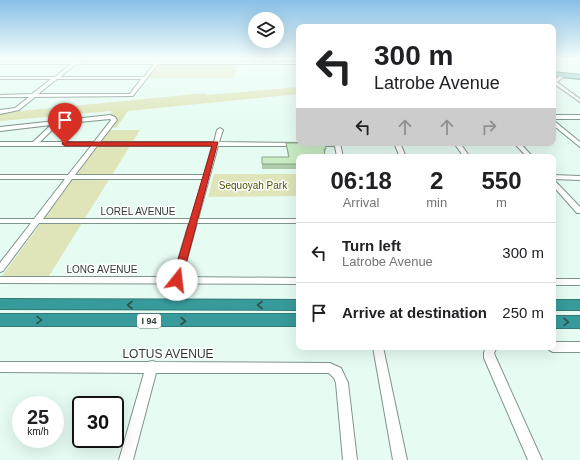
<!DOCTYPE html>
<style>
body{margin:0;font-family:Arial,sans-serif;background:#f6f6f6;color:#202124;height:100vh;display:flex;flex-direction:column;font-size:15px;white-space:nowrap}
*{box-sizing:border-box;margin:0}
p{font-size:13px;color:#757577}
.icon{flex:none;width:22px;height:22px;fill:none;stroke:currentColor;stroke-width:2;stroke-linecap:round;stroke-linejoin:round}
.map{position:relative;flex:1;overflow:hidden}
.drawer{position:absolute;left:296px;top:154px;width:260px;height:196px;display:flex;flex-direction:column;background:#fff;border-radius:8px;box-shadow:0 4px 16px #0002}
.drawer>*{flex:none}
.top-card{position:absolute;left:296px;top:24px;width:260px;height:122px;border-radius:8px;box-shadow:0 4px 16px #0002;background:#fff;color:#202124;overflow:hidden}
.fabs{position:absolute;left:248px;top:12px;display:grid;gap:8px}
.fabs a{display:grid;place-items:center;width:36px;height:36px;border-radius:50%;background:#fff;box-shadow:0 4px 16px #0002;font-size:20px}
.speed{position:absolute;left:12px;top:396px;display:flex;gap:8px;font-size:20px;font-weight:700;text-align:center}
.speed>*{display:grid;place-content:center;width:52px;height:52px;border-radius:50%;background:#fff;box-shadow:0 4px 16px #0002;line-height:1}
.speed small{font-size:10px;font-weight:400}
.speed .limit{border:2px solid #111;border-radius:6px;background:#fff;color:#111}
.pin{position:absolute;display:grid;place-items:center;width:34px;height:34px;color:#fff;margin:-41px -17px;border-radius:50% 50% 50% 0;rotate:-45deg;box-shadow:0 0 4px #0007}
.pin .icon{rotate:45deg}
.me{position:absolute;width:44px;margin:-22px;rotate:16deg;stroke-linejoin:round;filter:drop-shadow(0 0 3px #0008)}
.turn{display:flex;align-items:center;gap:14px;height:84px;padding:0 12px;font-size:18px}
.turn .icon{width:52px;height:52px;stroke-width:2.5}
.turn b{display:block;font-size:28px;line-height:34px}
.lanes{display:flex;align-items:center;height:38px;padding:0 12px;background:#0003;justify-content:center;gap:20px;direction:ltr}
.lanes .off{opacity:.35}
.eta{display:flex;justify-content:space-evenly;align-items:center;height:68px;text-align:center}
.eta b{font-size:24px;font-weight:700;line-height:28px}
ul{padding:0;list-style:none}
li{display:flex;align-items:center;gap:12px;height:60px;padding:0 12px;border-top:1px solid #e0e0e0}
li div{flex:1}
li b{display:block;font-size:15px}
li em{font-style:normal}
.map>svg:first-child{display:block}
.green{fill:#dfe5b9}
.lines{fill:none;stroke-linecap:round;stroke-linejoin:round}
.minor-casing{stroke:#7f948b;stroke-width:2}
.major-casing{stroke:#347877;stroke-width:2}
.highway-casing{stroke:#347877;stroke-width:2}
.minor{fill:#fff;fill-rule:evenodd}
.major{fill:#87c2c3;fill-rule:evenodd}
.highway{fill:#379a9b;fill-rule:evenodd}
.wall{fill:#adcba9}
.building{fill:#c9ecc4;stroke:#8da589}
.oneway{stroke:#31504e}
.route{fill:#d93025;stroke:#8d1f18}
.labels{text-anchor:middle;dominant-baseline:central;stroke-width:3;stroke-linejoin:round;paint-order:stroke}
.shield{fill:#fff;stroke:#6d7471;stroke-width:1}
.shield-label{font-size:9px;font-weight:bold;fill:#2f3834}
.park-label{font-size:10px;fill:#4c5200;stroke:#fff}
.street-label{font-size:10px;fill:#2f3834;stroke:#fff}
.near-street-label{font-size:12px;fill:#2f3834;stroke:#fff}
</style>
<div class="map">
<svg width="580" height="460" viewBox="0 0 580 460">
<rect width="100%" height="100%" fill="#e6fcf3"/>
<g class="green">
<path d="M158,64H237L233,78H147Z"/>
<path d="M299,87V94L128,111L116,128L110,127L116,118L110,116L111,111L0,121V113L206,93V95Z"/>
<path d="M109,130H140L49,276H2Z"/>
<path d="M214,174H299V196L208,197Z"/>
</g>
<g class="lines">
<defs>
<g id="minor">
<path d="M79,58H83L79,62H156L159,58H163L160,62H299V64H158L133,96L35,97L19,110L0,114V110L15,108L29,97H0V95L32,94L51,79H0V77H55L71,64H0V62H74ZM76,64H154L144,77H60ZM57,79H141L130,94H38Z"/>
<path d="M557,58H561L563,59L561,60Z"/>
<path d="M562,74L566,75L557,82L580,99V102L553,83V81Z"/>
<path d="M110,115L115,117L117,120L100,142H214L217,130L220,128L223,130L219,142L299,143L300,144L297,146H218L198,219H299V223H197L182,277L299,278V284L0,283V277H173L189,223H39L3,271L0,272V263L31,223H0V219H34L65,179H0V175H68L91,146H0V142H33L51,125L0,131V127ZM110,119L111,120L94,142H40L58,124ZM97,146H212L204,175H75ZM72,179H203L191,219H43Z"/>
<rect x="553" y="115" width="27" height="4"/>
<path d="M553,120L580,142V147L553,125Z"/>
<path d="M312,143H340L343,157H337L335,146H314L312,145Z"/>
<path d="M394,143H400L406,157H400Z"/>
<path d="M454,143H460L470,157H464Z"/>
<path d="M514,143H520L533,157H527Z"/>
<path d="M553,175L580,176V180L553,179Z"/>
<path d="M553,180L555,181L580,207V213H577L553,186Z"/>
<rect x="553" y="279" width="27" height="6"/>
<path d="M553,342H580V352H553L549,350L548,347H553Z"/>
<path d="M373,347H383L407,460H393Z"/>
<path d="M486,347H497L494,353L496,358L542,460H528L484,358V353Z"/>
<path d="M152,361L156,362L330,363L341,368L348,383L357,460H343L336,383L334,378L329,373H156L133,460H119L144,373L0,372V362H148Z"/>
</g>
<path id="major" d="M553,72L580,75V79L553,76Z"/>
<g id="highway">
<path d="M0,299L299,300V310L0,309Z"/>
<rect x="553" y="300" width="27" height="10"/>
<rect x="0" y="314" width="299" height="12"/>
<rect x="553" y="316" width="27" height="12"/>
</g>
</defs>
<use href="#minor" class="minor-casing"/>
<use href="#major" class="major-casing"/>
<use href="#highway" class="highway-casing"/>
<use href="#minor" class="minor"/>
<use href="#major" class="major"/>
<use href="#highway" class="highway"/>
</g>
<path class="wall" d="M286,143L326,149L325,154L299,157V169H262V164L288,157Z"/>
<path class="building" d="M286,143H325L326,149H324L325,157H299V164H262V157H289Z"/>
<defs><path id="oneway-chevron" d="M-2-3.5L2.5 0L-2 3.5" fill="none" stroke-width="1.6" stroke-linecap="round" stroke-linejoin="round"/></defs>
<g class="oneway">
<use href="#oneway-chevron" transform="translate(130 305) rotate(-180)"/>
<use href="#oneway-chevron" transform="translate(260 305) rotate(180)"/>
<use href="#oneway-chevron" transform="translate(39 320) rotate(1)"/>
<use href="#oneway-chevron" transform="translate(183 321)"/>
<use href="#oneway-chevron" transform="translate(566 322) rotate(1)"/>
</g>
<linearGradient id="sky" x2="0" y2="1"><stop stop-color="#88bfe7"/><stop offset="0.48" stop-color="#f4fefa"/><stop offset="1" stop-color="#f4fefa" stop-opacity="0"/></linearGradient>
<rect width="580" height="122" fill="url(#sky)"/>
<path class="route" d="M63,142H218L181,283H173L172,280L212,146H65L62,144Z"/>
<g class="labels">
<rect class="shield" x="137" y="314" width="24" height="14" rx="3"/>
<g class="shield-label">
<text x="149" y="321">I 94</text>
</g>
<g class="park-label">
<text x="253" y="185">Sequoyah Park</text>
</g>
<g class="street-label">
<text x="138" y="211">LOREL AVENUE</text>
<text x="102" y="269">LONG AVENUE</text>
</g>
<g class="near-street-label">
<text x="168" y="354">LOTUS AVENUE</text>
</g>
</g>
</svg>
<div class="fabs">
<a><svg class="icon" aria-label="layers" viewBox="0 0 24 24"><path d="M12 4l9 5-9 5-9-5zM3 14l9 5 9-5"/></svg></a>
</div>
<div class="speed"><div>25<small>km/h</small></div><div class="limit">30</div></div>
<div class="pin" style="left:65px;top:144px;background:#d93025"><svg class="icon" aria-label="arrive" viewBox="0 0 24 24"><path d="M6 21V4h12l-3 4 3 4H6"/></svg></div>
<svg class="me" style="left:177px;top:280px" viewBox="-20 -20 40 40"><circle r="19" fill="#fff"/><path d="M0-13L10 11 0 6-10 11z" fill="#d93025"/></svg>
<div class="top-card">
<div class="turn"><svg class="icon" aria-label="left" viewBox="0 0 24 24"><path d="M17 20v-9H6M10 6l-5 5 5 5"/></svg><div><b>300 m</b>Latrobe Avenue</div></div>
<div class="lanes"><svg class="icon" aria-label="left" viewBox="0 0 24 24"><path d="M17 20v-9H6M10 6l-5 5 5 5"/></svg><svg class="icon off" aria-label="ahead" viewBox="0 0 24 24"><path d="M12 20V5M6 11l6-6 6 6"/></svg><svg class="icon off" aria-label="ahead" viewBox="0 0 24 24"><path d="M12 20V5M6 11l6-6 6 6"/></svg><svg class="icon off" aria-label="right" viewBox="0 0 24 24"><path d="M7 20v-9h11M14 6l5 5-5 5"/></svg></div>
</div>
<section class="drawer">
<div class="eta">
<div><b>06:18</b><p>Arrival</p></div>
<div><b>2</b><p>min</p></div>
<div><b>550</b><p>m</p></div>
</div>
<ul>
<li><svg class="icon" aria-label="left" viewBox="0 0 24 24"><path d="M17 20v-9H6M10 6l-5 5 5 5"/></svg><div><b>Turn left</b><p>Latrobe Avenue</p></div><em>300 m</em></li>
<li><svg class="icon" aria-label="arrive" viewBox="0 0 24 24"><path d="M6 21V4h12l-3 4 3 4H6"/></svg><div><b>Arrive at destination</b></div><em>250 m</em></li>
</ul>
</section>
</div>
